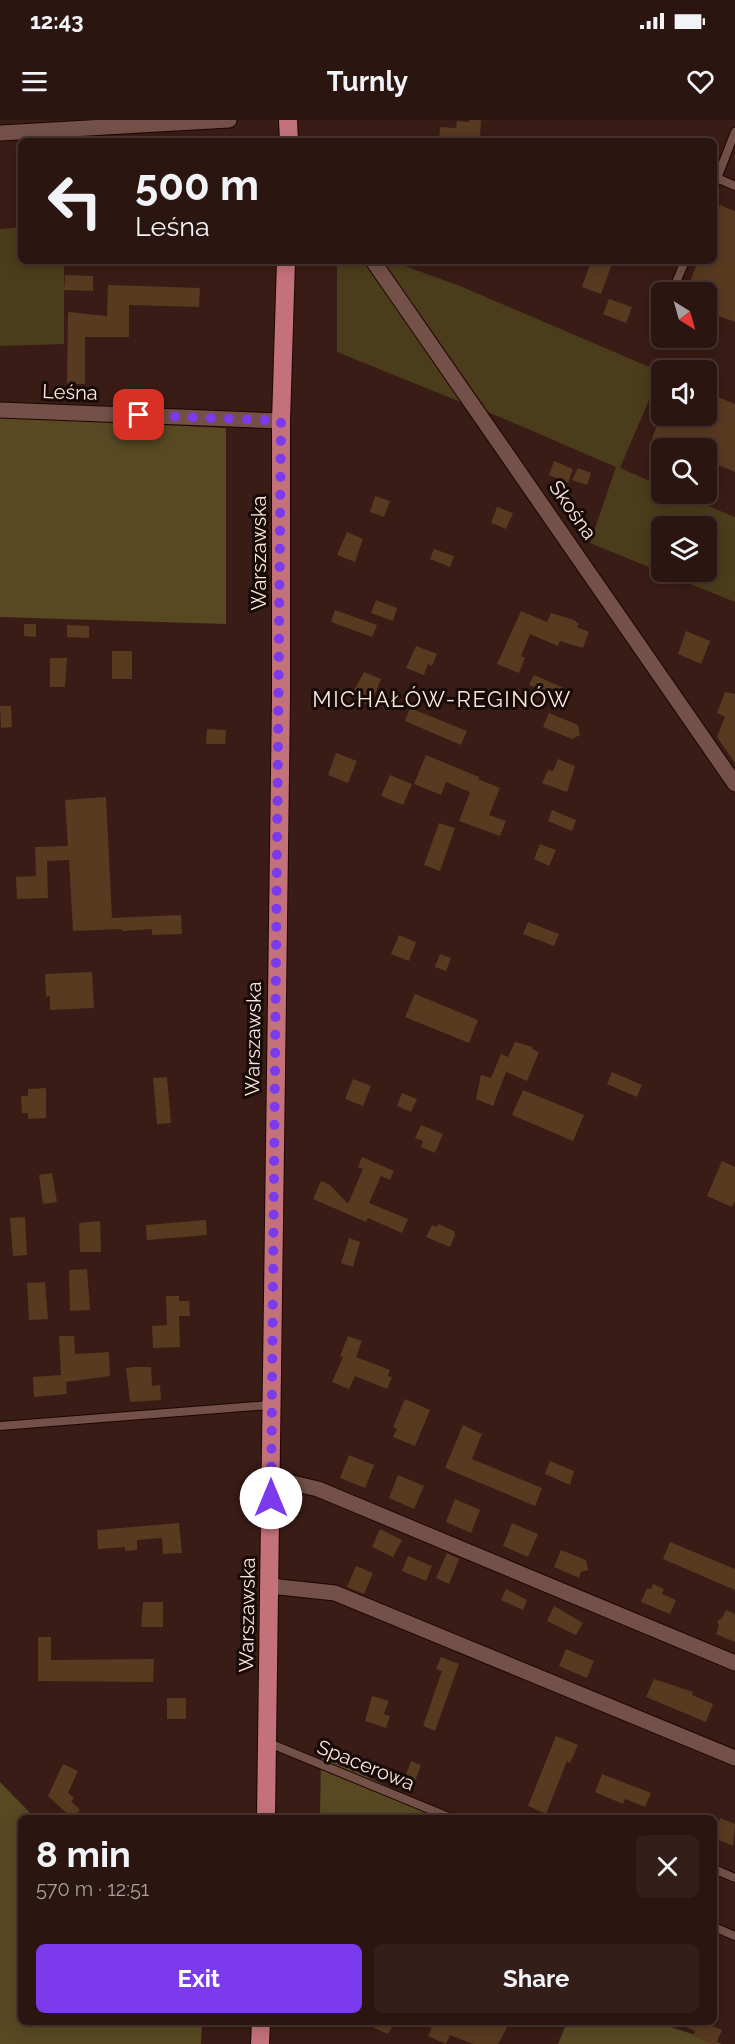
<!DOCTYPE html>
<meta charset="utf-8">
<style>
body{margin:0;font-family:Raleway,sans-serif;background:#331e19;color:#f1f3f6;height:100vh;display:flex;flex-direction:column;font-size:22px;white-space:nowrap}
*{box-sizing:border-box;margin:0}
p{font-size:20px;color:#a69f9f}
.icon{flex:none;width:33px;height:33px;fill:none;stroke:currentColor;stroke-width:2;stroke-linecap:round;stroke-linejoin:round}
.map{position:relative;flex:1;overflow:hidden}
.side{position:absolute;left:18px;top:1695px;width:699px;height:210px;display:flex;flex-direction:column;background:#2b1510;border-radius:9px;box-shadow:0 3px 15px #0003,0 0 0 2px #473430}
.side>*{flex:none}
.top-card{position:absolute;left:18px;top:18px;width:699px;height:126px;border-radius:9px;box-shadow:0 3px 15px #0003,0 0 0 2px #473430;background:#2b1510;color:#f1f3f6;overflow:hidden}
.needle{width:39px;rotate:143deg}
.controls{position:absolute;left:651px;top:162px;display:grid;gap:12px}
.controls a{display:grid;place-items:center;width:66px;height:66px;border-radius:9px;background:#2b1510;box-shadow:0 3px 15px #0003,0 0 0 2px #473430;font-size:30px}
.pin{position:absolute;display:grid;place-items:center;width:51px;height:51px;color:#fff;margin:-26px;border-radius:12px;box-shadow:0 3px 9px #0006}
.me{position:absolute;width:66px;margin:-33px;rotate:0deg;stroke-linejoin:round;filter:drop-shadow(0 0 4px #0008)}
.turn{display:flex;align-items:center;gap:21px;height:126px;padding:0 18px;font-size:27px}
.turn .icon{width:78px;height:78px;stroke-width:2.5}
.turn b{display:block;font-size:42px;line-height:51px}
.round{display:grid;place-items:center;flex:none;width:63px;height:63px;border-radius:9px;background:#331e19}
.summary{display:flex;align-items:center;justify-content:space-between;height:102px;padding:0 18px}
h1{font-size:36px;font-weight:700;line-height:45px}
.cta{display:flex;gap:12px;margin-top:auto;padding:12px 18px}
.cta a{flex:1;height:69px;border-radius:9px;background:#7c3aed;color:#fff;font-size:24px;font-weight:700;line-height:69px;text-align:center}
.cta a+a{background:#331e19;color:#f1f3f6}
.status{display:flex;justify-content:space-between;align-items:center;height:42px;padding:0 30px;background:#2b1510;direction:ltr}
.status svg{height:16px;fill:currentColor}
header{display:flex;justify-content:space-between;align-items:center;height:78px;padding:0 18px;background:#2b1510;font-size:27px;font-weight:700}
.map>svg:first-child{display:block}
.green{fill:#4b3d1b;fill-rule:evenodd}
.forest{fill:#584923}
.building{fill:#583a20}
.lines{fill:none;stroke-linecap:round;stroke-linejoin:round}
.lane-casing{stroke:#1f0502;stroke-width:10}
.street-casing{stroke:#1f0502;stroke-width:17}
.primary-casing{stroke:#1f0502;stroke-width:20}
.lane{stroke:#735148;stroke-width:8}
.street{stroke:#735148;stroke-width:15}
.primary{stroke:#c3727a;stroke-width:18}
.route{stroke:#7c3aed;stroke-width:10;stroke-dasharray:0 18}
.labels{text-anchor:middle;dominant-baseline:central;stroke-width:6;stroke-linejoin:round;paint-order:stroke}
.street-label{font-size:20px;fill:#fbe7e1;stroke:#170a07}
.quarter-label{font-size:22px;letter-spacing:1.5px;fill:#fbe7e1;stroke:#170a07}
</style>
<div class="status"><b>12:43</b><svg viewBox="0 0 49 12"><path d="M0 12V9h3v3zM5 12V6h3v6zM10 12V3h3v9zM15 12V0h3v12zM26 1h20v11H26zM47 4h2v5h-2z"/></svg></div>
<header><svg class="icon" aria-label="menu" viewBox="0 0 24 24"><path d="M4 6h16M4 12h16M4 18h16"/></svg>Turnly<svg class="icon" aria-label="heart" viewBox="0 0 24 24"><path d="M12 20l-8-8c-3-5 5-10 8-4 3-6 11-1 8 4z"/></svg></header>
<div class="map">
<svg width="735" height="1924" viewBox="0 0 735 1924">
<rect width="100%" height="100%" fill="#391c15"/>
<g class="green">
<path d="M21,107V141H64V224L0,226V109Z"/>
<path d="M341,141H366L468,285L337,232V144Z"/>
<path d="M391,141L460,166L661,252L620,348L661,366L662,374H679L735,397V482L590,423L616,347L488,292L385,144ZM706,406V452H662V406Z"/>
</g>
<g class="forest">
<path d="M0,297L226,308V504L0,497Z"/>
<path d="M321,1634L452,1698H320Z"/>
<path d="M0,1662L35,1698H21V1902H202L201,1924H0Z"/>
<path d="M567,1902H656L722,1924H558Z"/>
</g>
<g class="building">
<path d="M469,0H481L480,16H465V21H439L440,7L456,8L457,1L469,2Z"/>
<path d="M720,85L735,91V202L706,191V172H686L698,141H714V100Z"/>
<path d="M591,141H613L601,174L582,167Z"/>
<path d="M65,155L93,156V171L64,170Z"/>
<path d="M108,165L200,168L199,187L129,185V217H85V264H67L68,192L107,196Z"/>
<path d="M609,179L632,187L626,203L603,194Z"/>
<path d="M706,272L735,284V352L706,340V328H679L652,318L661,296H706Z"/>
<path d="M554,341L573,349L568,363L549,355Z"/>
<path d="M578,348L591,353L587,365L572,360Z"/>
<path d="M375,376L390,381L384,397L370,392Z"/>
<path d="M497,387L513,393L506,409L491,403Z"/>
<path d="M347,412L363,419L355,442L337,435Z"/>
<path d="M434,429L454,436L450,447L430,439Z"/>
<path d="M376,480L397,488L393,501L371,493Z"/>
<path d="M335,490L377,505L372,517L331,502Z"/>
<path d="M521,491L547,502L551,493L574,500L579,504L577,507L589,512L583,528L560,521L558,526L530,514L521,536L525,538L519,553L497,544Z"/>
<path d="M24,504H36V517L24,516Z"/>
<path d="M67,505L89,506V518L67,517Z"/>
<path d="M686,511L710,521L701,544L678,534Z"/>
<path d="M416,526L437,534L432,546L428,544L424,555L406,548Z"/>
<rect x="112" y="531" width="20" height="28"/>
<path d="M50,538H67L65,567H50Z"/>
<path d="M364,552L381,559L370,586L351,576Z"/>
<path d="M534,555L564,568L560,578L529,565Z"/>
<path d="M725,572L735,574V643L717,617L725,597L717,593Z"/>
<path d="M0,586H11L12,607L1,608Z"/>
<path d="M410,588L467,611L461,625L405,601Z"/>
<path d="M549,593L578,605L580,615L572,619L543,607Z"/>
<path d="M207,609L226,610L225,624H206Z"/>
<path d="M336,633L357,641L348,663L328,655Z"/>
<path d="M426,635L479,657L478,659L500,668L489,695L506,701L500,716L459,701L470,672L446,662L441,675L414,664Z"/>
<path d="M558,639L575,646L567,672L542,663L548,650L553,651Z"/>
<path d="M390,655L412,664L403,685L381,676Z"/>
<path d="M106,677L112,798L181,795L182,814L152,815V809L122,811V809L73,811L69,740L47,741L48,778L17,779L16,757L36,756L35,727L68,726L65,680Z"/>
<path d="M552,690L576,700L572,711L548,701Z"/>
<path d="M439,703L455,708L440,751L424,745Z"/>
<path d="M540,724L556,730L549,746L534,739Z"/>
<path d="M528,802L559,814L554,826L523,814Z"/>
<path d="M399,815L416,822L409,841L391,834Z"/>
<path d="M440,834L451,838L446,851L435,847Z"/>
<path d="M92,852L94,888L50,890V876L46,877L45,854Z"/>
<path d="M415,874L478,900L469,923L405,897Z"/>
<path d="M515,922L533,927L532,929L539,932L527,961L506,952L493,986L476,979L481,955L491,958L501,934L508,937Z"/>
<path d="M612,952L642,965L637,977L607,964Z"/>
<path d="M167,957L171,1003L157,1004L153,958Z"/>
<path d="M353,959L371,966L363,986L345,979Z"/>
<path d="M46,968V998L28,999V993H22L21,976H28V969Z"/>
<path d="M523,970L584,995L573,1021L512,995Z"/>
<path d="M402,973L417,979L411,992L397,986Z"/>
<path d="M421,1005L443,1014L435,1033L421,1027L423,1021L415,1018Z"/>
<path d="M362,1037L394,1051L390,1060L381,1056L369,1083L408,1099L402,1113L368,1098L366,1102L313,1079L321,1061L330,1065L348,1084L363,1049L358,1047Z"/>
<path d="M722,1041L735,1047V1081L732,1087L707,1076Z"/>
<path d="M52,1053L57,1082L43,1084L39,1055Z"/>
<path d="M25,1097L27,1135L13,1136L10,1098Z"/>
<path d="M206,1100L207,1115L147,1120L146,1105Z"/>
<path d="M100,1101L101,1132H80L79,1103Z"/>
<path d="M438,1104L454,1111L455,1115L450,1127L426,1117L432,1105L437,1107Z"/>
<path d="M349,1118L360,1122L353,1147L341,1143Z"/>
<path d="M87,1149L90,1190L70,1191L69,1150Z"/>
<path d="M45,1162L48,1199L29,1200L27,1163Z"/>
<path d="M166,1176H179V1181H189L190,1196H179L180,1227L153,1228L152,1206L167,1205Z"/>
<path d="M59,1216H74L75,1234L109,1232L110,1256L66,1262L67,1274L34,1277L33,1257L61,1255Z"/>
<path d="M348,1216L362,1221L356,1237L390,1250L388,1256L392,1257L387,1269L355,1256L349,1269L332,1262L343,1237L340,1236Z"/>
<path d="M134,1247H151L152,1266L160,1265L161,1280L130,1282L126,1248Z"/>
<path d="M405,1279L430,1290L415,1326L393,1317L397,1309L393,1307Z"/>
<path d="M463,1305L482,1314L472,1339L542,1368L535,1386L445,1348Z"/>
<path d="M349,1335L374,1345L365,1368L340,1358Z"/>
<path d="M550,1341L574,1351L570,1365L545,1354Z"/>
<path d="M398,1355L424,1366L414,1389L389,1378Z"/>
<path d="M455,1379L480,1390L471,1413L446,1402Z"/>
<path d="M179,1403L182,1433L163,1434L162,1418L137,1420V1430L125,1431V1427L98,1429L97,1410Z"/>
<path d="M512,1403L538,1414L528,1437L503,1426Z"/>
<path d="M380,1409L402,1420L393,1437L372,1427Z"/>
<path d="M670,1422L735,1449V1470L663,1439Z"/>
<path d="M561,1430L586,1440L588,1450L581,1452L579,1458L554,1447Z"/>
<path d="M447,1433L459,1439L449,1464L436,1458Z"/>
<path d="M408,1436L432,1446L426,1461L402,1451Z"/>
<path d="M356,1446L373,1453L364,1474L347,1467Z"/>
<path d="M653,1464L664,1469L662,1474L676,1480L670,1494L641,1482L647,1468L651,1469Z"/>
<path d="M506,1469L527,1480L523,1490L501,1480Z"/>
<path d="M143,1482H163V1507H141Z"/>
<path d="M554,1486L583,1503L576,1515L547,1501Z"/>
<path d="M726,1490L735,1494V1522L716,1514L719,1506L717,1501L722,1498Z"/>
<path d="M38,1517H51V1540L154,1539L153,1562L38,1561Z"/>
<path d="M566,1529L594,1541L587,1558L559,1546Z"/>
<path d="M441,1537L459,1544L435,1611L423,1606L442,1551L436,1549Z"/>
<path d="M654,1559L693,1572L692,1575L713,1584L706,1602L646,1577Z"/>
<path d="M372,1576L389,1581L384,1594L390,1596L386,1608L365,1601Z"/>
<rect x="167" y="1578" width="19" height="21"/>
<path d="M556,1616L578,1625L570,1643L567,1641L546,1694L528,1686Z"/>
<path d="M411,1641L421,1645L414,1664L404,1660Z"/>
<path d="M63,1644L78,1651L68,1673L74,1678L71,1681L80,1690L72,1698L48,1676Z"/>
<path d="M602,1654L651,1673L645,1687L625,1679L623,1684L595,1672Z"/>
<path d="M720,1698L735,1704L733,1726L714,1718Z"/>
<path d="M361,1902H395L388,1914Z"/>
<path d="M434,1902H510L498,1924H473L450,1915L446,1924L428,1916Z"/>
<path d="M675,1902H702L722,1910L716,1924H711L693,1916L695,1911Z"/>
</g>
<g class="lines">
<defs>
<g id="lane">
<path d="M717,58L735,66"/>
<path d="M714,66L735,12"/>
<path d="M672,172L685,141"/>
<path d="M0,1306L270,1285"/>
<path d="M269,1623L451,1698"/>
<path d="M714,1749L735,1758"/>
<path d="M714,1807L735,1816"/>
</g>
<g id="street">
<path d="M0,13L229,0"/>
<path d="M373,141L735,664"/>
<path d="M0,290L281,301"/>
<path d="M271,1356L284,1361L318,1369L735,1543"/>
<path d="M270,1466L335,1473L735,1638"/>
</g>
<g id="primary">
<path d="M288,0L289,21"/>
<path d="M266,1698L281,579V301L286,141"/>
<path d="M260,1924L261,1902"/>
</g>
</defs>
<use href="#lane" class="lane-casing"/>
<use href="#street" class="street-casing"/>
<use href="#primary" class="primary-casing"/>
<use href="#lane" class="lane"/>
<use href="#street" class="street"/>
<use href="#primary" class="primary"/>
</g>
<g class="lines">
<path class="route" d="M139,295L281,301L271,1378"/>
</g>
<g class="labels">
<g class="street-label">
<text transform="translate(70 272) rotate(2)">Leśna</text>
<text transform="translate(573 390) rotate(55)">Skośna</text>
<text transform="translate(259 433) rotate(-90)">Warszawska</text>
<text transform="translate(253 919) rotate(-89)">Warszawska</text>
<text transform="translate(247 1495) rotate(-89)">Warszawska</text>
<text transform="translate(366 1645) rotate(22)">Spacerowa</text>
</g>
<g class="quarter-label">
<text x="442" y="579">MICHAŁÓW-REGINÓW</text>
</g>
</g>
</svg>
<div class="controls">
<a><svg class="needle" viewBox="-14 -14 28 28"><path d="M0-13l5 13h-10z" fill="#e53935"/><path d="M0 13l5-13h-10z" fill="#a69f9f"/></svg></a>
<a><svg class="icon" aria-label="sound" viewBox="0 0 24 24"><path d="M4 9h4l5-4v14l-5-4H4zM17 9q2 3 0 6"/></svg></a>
<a><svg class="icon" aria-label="search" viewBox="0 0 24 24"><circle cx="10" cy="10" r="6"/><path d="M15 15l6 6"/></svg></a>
<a><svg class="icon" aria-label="layers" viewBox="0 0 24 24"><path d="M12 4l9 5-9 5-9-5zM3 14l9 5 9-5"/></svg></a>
</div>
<div class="pin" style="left:139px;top:295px;background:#d93025"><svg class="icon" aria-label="arrive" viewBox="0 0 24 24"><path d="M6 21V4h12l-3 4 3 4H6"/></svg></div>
<svg class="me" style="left:271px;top:1378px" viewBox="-20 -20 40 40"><circle r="19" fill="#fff"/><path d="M0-13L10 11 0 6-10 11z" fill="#7c3aed"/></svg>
<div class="top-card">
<div class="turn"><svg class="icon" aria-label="left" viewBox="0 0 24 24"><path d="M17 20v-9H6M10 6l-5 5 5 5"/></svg><div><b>500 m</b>Leśna</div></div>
</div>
<section class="side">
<div class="summary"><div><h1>8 min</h1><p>570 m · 12:51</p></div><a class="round"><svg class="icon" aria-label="close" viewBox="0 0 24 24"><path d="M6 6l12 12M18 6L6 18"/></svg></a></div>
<div class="cta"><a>Exit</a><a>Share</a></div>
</section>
</div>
